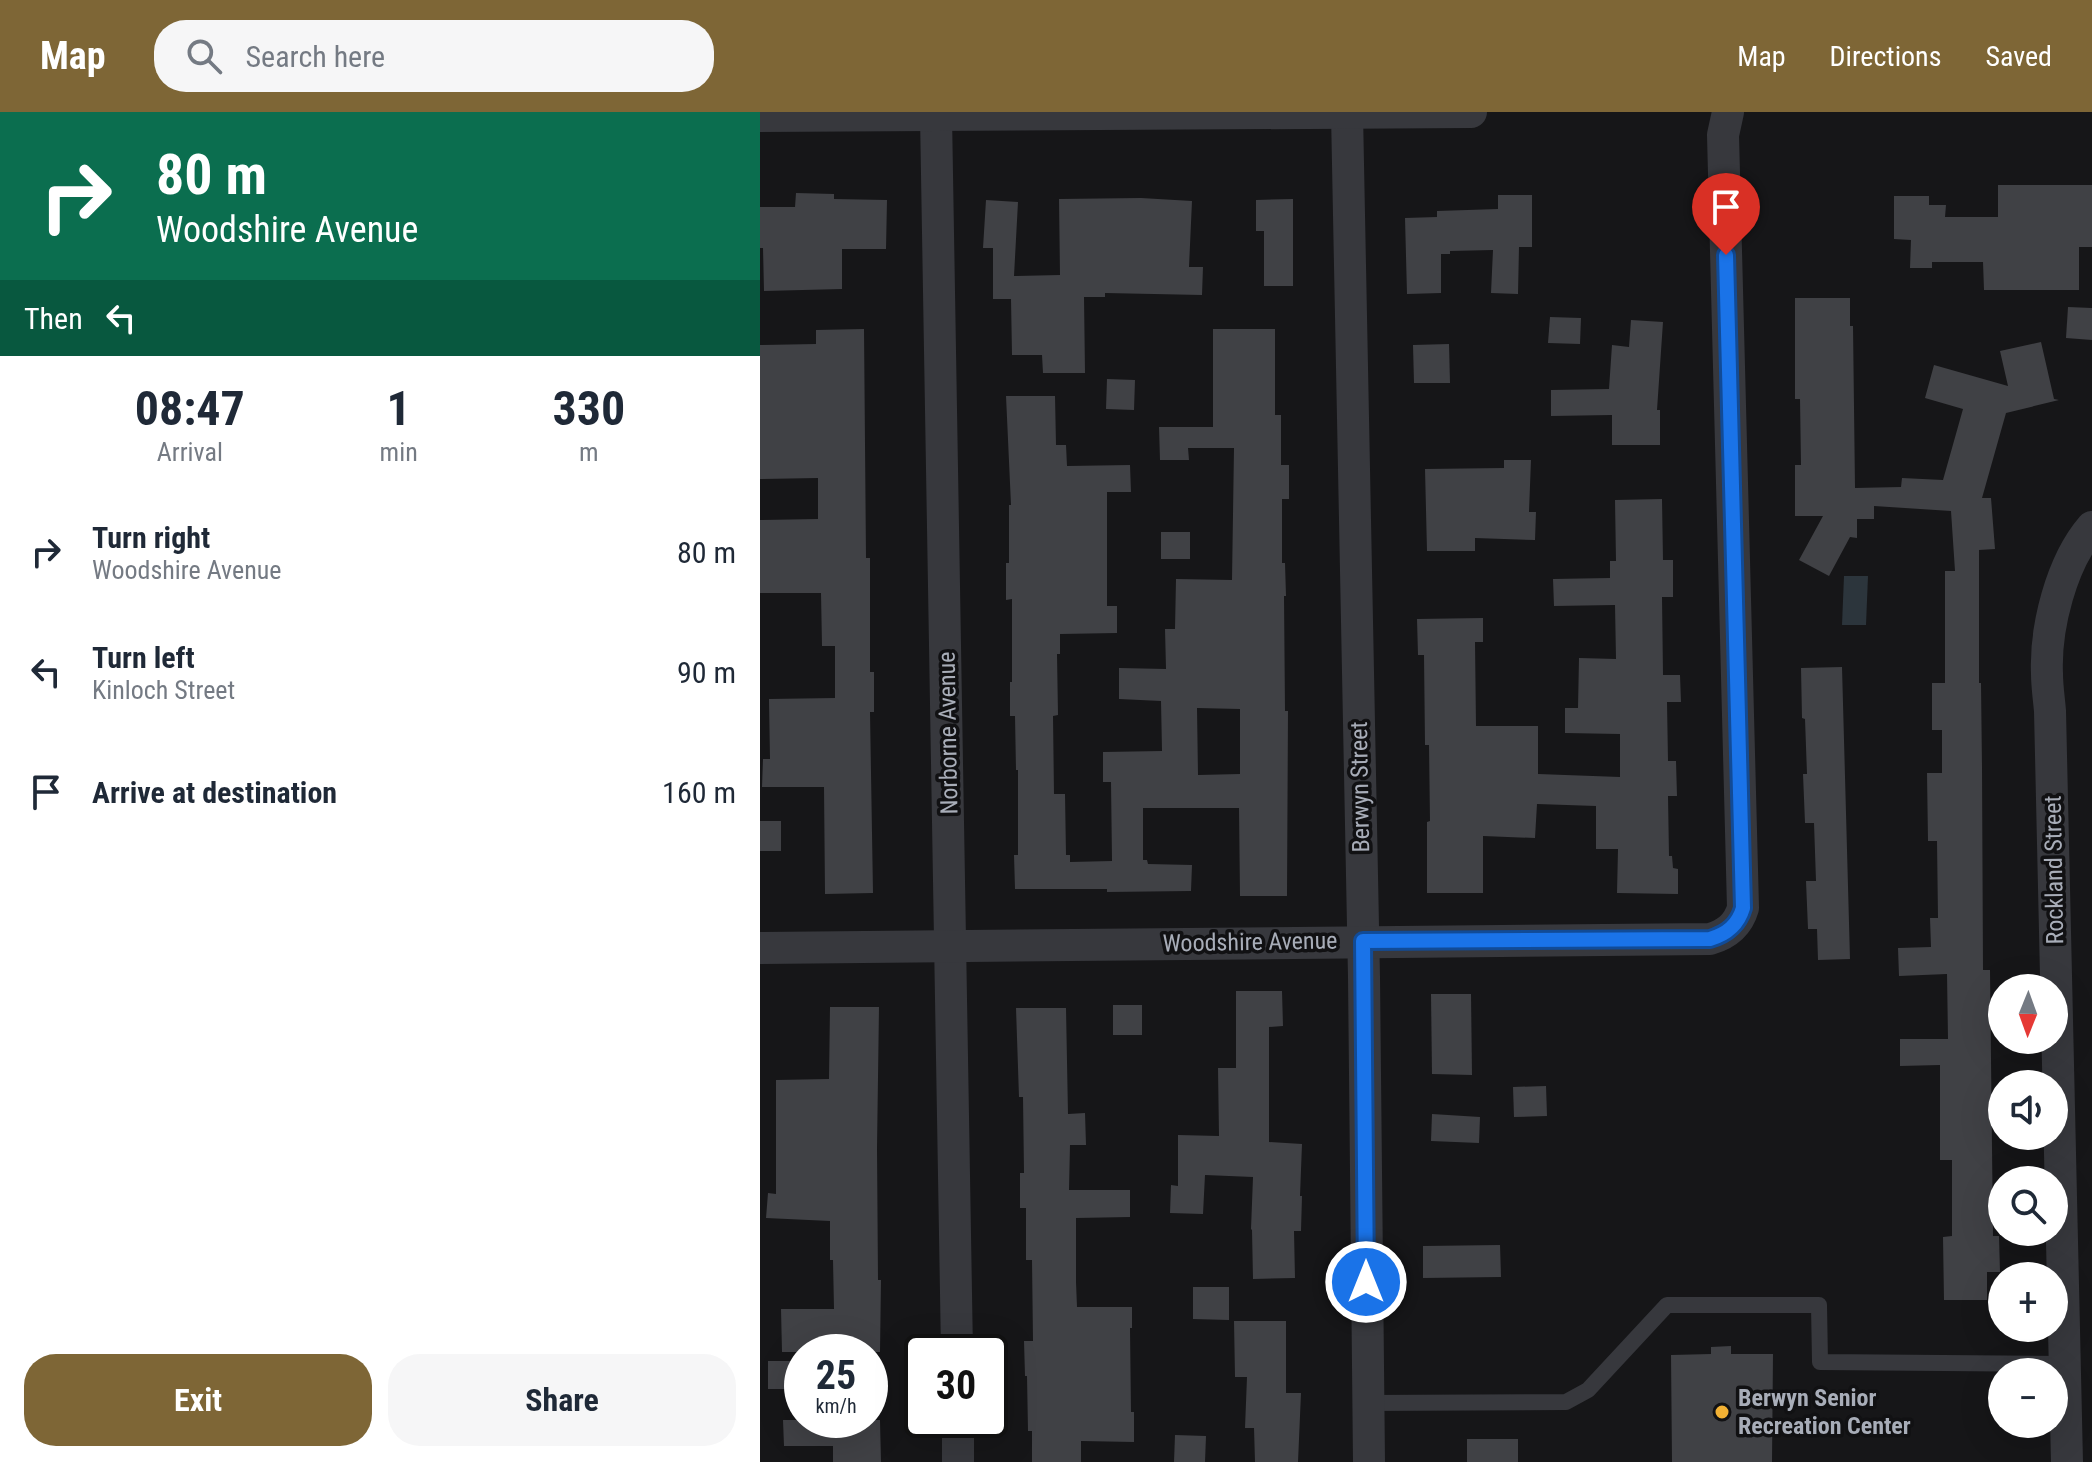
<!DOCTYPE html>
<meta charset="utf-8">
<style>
body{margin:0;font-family:"Roboto Condensed",sans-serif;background:#f6f6f7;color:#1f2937;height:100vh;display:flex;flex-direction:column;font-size:30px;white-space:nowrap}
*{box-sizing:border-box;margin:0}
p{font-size:26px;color:#747a83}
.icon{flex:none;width:44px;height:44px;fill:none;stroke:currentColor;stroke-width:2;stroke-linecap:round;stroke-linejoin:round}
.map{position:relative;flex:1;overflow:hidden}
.details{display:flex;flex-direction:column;background:#fff;width:760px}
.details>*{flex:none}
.banner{background:#0b6e4f;color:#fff;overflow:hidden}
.needle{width:52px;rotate:181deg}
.controls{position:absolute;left:1228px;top:862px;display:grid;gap:16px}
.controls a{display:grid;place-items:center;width:80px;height:80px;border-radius:50%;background:#fff;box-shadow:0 8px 32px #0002;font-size:40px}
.speed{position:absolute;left:24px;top:1222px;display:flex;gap:16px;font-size:40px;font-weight:700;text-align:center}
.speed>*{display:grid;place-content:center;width:104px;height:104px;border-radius:50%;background:#fff;box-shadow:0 8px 32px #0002;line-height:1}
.speed small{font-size:20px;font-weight:400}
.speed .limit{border:4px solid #111;border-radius:12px;background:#fff;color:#111}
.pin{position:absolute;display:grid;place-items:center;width:68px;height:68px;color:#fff;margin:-82px -34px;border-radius:50% 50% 50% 0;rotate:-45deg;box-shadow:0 0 8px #0007}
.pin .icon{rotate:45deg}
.me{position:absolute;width:88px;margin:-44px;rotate:0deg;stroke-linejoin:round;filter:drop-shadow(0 0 6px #0008)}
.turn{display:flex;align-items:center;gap:28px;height:168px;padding:0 24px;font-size:36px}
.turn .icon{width:104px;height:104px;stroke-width:2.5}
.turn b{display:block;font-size:56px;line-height:68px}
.then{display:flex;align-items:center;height:76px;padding:0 24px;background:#0003;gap:16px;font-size:30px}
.eta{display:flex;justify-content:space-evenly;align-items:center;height:136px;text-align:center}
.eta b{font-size:48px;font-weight:700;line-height:56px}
.cta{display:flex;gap:16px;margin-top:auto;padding:16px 24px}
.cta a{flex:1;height:92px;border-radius:32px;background:#7e6636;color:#fff;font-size:32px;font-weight:700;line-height:92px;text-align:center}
.cta a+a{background:#f6f6f7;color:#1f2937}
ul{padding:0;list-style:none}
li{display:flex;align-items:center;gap:24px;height:120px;padding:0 24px}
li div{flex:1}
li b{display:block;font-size:30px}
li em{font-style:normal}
header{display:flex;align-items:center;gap:48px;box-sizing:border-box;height:112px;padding:0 40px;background:#7e6636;color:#fff}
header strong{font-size:38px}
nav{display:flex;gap:44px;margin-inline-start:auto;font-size:28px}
.search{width:560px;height:72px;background:#f6f6f7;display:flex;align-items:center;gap:20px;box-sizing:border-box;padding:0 28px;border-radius:32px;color:#747a83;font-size:30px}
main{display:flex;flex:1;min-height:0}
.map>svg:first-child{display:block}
.water{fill:#2c353c}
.building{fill:#404145;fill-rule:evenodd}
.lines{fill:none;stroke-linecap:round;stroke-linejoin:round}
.service{stroke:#37383d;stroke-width:16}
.minor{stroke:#37383d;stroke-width:32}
.route-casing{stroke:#114b97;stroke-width:20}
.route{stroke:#1a73e8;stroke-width:14}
.poi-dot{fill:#f2b134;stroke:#111113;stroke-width:3}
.labels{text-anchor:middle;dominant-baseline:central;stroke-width:7;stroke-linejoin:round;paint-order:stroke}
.street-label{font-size:24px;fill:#a8adb8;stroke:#111113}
.poi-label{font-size:24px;font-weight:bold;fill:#a8adb8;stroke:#111113;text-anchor:start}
</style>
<header>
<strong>Map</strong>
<div class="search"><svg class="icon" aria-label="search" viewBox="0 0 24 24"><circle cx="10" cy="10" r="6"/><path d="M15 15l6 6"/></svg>Search here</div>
<nav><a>Map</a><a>Directions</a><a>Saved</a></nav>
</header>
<main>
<section class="details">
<div class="banner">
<div class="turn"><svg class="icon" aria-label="right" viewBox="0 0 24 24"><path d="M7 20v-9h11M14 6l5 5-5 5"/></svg><div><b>80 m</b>Woodshire Avenue</div></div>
<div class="then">Then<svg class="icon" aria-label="left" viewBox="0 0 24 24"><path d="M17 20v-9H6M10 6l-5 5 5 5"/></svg></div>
</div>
<div class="eta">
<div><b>08:47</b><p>Arrival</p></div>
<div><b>1</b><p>min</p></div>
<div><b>330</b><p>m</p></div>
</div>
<ul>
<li><svg class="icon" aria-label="right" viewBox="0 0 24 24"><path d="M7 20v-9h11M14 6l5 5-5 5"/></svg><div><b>Turn right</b><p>Woodshire Avenue</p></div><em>80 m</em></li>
<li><svg class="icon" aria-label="left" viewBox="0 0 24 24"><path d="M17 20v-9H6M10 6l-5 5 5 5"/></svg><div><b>Turn left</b><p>Kinloch Street</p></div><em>90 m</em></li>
<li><svg class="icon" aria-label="arrive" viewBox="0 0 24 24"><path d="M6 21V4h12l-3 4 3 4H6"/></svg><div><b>Arrive at destination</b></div><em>160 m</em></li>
</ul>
<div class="cta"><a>Exit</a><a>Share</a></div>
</section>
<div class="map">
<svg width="1332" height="1350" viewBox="0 0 1332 1350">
<rect width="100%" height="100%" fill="#161618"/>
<path class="water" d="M1084,464H1108L1106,513H1082Z"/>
<g class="building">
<path d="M1238,73H1332V135H1319V178H1224L1223,150H1172V156H1150L1151,128L1134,127V84H1169V93H1186L1185,105H1238Z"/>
<path d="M36,81L74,82V87L127,88L126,137H82V177L4,179L3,136H0V95H35Z"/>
<path d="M738,83H772V135H759L758,182L731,181L733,138L690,139V142H681V181L647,182L645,106L677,105V99L738,97Z"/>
<path d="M381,86L432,89L429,155H443L442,183L345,181V185H324L325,261H283L282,243H252L251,187H233V136H223L226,88L258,90L254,164L300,163L299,87Z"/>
<path d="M533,87V174H504V119H496V88Z"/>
<path d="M1035,186H1090V214H1093L1095,376L1141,375L1142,366L1183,368L1203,297L1165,286L1174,253L1248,274L1240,239L1281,230L1294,287L1299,288L1246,301L1222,386H1231L1235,437L1219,438V571H1221L1222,655L1223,858H1230L1233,1124H1239L1240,1160H1227V1188H1184L1183,1125L1192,1124V1048H1180V953L1140,954V927H1188L1187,862L1139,864L1138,836L1171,835L1170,806H1178L1177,729H1168L1167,661H1182V618H1172V571H1185V459H1195L1191,399L1114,394V407H1097V426L1090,425L1069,464L1039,448L1063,404H1035V353H1041L1040,287H1035Z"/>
<path d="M1308,195L1332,196V228L1306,226Z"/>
<path d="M790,205L821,206L820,232L788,231Z"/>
<path d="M871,208L903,210L897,298H900V333H852V303L791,304V278L849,277L852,233L869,235Z"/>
<path d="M104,217L106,446H110V560H114V600H110L113,781L65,782L64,675H2L3,647H10L9,587L75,586V534H62L61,481H0V408L58,407V366L0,367V233L56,232V218Z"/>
<path d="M453,217H515V303H521V353H529V387H522V451H525L526,484H524L525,599H528L527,784H480L479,696H383V748H387L388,752L432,753L431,779L347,780V777H255L254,743H258V658H256L255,604H250V570H252V487L246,488V451H249V393H251L246,284H295L296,333H306L307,354L370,353L371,380H347V494H357V521L300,522V542H297L298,603L293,604L294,682H305L306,743H310V750L352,749L351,670H343V640L402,639L401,589L359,587V556L406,557L405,517H415L416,467L472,468L474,336H428L429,348H400L399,315H453ZM437,596L480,597V662L438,663Z"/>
<path d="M689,232L690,271H654L653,233Z"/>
<path d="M347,267L375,268L374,298L346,297Z"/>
<path d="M744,348H771L769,400H776L775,428L715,426V439H667L665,357L744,356Z"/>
<path d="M902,387L903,448H913V485H902L903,563H920L921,590H907L908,649H916L917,684H908L909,744H912L913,756L918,757V782L857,781L858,737H836V694L777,692L775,726L723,724V781H667V710L670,709L669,633H665L664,543H658L657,507L723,506V530H715L716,614H778V662L860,665V622L805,621V596H818L819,546L856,547L855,493L794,494L793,467L850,466V449H856L855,388Z"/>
<rect x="401" y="420" width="29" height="27"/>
<path d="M1082,555L1090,847L1058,848L1057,817H1048L1046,769H1056L1054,711H1045L1043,662H1047L1045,607L1042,606L1041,556Z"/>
<rect x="0" y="709" width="21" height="30"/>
<path d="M476,879H522L523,914L509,915V1030L542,1032L540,1084H542L541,1119H534L535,1166L493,1167L492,1118L491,1117L493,1065L445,1063L443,1102L410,1101L411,1073L418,1074V1023L459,1024L458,956H476Z"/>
<path d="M671,882H711L712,963L672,962Z"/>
<rect x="353" y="893" width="29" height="30"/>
<path d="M70,895H119L117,1036L118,1168H121L120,1240H22L21,1197H74L73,1148H70V1109L6,1106L8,1081L16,1082V968L69,967Z"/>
<path d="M256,896H306L308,1002L325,1001L326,1033H310L309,1078H370V1105L316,1106V1170L317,1195H372V1216H370L371,1300H374V1330L321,1329V1350H272V1319H268L267,1264H265L264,1229H273L272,1148H266V1096H260V1061H264L263,985H259Z"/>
<path d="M786,974L787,1004L754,1005L753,975Z"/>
<path d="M672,1002L720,1005L719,1031L671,1029Z"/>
<path d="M740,1133L741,1165L663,1166V1134Z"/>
<path d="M433,1175H469V1208L433,1207Z"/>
<path d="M474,1209H526V1281H541L538,1350H495L494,1316H485L487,1265H475Z"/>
<path d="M971,1234V1242H1013L1012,1350H912L911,1243L951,1242V1235Z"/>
<rect x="8" y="1249" width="32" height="28"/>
<path d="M23,1308H120L121,1350H73V1334H24Z"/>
<path d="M415,1323L446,1324L445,1350H414Z"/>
<rect x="707" y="1327" width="51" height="23"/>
</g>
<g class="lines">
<path class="service" d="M607,1291L806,1290L828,1278L907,1193H1059L1060,1250L1305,1252"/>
<g class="minor">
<path d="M587,1L604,865L609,1350"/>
<path d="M176,3L197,1240"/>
<path d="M0,4L711,0"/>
<path d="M0,836L950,827C967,822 978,813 983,796L963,23L968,0"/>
<path d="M198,1308V1350"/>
<path d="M1307,1350L1290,599C1289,587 1287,574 1287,562C1285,516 1301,451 1332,415"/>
</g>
</g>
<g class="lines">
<defs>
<path id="route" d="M606,1170L603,829L950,827C967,822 978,813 983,796L966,143"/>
</defs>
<use href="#route" class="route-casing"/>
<use href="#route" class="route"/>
</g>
<circle class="poi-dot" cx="962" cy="1300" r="8"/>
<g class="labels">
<g class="street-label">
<text transform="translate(188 621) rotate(-91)">Norborne Avenue</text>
<text transform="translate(600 675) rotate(-91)">Berwyn Street</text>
<text transform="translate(1294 758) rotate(-91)">Rockland Street</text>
<text transform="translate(490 830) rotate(-1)">Woodshire Avenue</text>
</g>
<g class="poi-label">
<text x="978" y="1286">Berwyn Senior<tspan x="978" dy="28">Recreation Center</tspan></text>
</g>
</g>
</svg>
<div class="controls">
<a><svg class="needle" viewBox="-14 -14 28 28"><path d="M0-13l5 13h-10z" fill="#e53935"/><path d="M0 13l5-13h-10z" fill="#747a83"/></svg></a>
<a><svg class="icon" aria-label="sound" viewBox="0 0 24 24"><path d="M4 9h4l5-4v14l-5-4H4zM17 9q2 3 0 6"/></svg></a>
<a><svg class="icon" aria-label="search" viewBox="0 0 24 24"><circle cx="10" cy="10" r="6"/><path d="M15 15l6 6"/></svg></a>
<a>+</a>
<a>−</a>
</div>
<div class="speed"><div>25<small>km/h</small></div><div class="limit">30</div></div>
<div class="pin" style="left:966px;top:143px;background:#d93025"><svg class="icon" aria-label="arrive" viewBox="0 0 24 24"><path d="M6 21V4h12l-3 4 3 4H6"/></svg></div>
<svg class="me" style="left:606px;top:1170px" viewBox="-20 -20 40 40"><circle r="17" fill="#1a73e8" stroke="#fff" stroke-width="3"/><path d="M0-11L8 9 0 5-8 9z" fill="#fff"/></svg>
</div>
</main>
